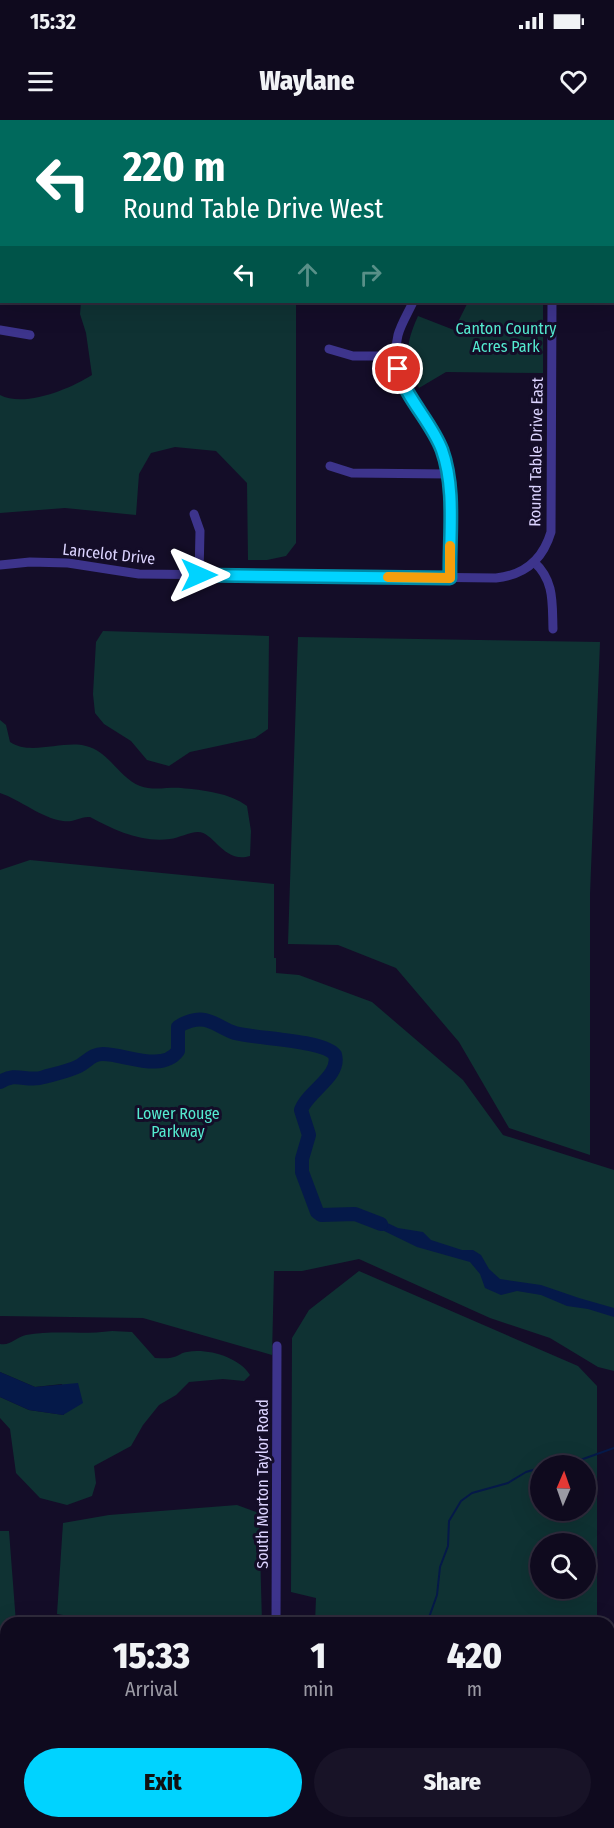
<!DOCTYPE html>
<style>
body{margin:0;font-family:"Fira Sans Condensed",sans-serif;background:#181327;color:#f1f3f6;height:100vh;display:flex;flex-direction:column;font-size:22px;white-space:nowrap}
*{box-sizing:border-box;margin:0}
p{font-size:20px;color:#9b9aa4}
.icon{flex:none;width:33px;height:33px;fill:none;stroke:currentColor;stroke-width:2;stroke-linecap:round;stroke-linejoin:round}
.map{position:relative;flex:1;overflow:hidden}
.details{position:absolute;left:0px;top:1497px;width:615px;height:212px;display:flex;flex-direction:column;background:#0f0a1e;border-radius:18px 18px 0 0;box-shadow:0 6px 24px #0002,0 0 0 2px #2f2b3c}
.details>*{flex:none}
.top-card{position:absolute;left:0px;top:0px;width:615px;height:183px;box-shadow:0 6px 24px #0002,0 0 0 2px #2f2b3c;background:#00695c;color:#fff;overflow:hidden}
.needle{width:39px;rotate:2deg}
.buttons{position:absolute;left:530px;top:1335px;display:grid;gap:12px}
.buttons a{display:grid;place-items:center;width:66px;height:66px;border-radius:50%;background:#0f0a1e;box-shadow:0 6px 24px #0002,0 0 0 2px #2f2b3c;font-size:30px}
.pin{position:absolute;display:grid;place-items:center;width:51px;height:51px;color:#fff;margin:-26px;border:3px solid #fff;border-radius:50%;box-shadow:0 2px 6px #0007}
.me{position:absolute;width:66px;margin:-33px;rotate:90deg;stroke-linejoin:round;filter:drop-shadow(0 0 4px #0008)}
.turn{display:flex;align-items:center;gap:21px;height:126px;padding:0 24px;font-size:27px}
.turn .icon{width:78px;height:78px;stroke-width:2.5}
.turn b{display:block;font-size:42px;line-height:51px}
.lanes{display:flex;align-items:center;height:57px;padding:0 24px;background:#0003;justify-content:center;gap:30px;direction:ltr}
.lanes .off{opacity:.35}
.eta{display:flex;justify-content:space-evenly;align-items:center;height:102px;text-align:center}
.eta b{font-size:36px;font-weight:800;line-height:42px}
.action{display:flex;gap:12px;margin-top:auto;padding:12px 24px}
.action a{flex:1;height:69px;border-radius:36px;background:#00d3ff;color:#111;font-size:24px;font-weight:800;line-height:69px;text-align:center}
.action a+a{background:#181327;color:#f1f3f6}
.status{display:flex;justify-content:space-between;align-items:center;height:42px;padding:0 30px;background:#0f0a1e;direction:ltr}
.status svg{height:16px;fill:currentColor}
header{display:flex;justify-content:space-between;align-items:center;height:78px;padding:0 24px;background:#0f0a1e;font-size:27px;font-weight:800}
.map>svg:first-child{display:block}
.green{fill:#0f3233;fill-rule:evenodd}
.water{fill:#051949}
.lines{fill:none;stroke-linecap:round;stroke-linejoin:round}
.stream{stroke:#051949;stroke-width:2}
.river{stroke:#051949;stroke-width:14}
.minor{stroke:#3d348c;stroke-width:9}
.major{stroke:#ce5bff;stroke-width:10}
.route-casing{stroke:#0089a6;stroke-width:15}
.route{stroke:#00d3ff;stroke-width:10}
.slow{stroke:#f59e0b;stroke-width:10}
.labels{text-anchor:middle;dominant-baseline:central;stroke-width:6;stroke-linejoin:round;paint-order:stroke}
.park-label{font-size:16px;fill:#54ebd0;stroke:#140d28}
.street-label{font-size:16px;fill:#dcd4ff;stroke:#140d28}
</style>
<div class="status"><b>15:32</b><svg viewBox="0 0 49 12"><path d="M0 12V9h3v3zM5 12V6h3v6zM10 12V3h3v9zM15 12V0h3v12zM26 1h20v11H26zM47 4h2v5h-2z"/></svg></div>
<header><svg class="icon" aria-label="menu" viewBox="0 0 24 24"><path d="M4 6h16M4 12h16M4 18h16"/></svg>Waylane<svg class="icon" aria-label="heart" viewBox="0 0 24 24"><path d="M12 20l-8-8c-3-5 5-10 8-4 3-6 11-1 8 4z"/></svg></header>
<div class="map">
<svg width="614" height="1708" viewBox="0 0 614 1708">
<rect width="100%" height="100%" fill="#140d28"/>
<g class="green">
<path d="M81,182H296V423L286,436L267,440H248L247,363L216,331L175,327L151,333L139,354L136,395L65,388L0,393V275C24,288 70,269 92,255L86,213L80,194Z"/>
<path d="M468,182H543V253L446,252L419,268C404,239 405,225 418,196L454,210Z"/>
<path d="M103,511L269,516L268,609L255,618L190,632L169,646L147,640L131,621L104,604L95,593L93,574L96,522Z"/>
<path d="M298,517L600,522L590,774V1035L509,1008L459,922L396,848L338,825L288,824Z"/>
<path d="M0,600L6,605L10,622C30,636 63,620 86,626C109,631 118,657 140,666C153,671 168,667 181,668C203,670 230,673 247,686L251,711L250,736C224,744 214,712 198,712C189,712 179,718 170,719C142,723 114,710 90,697C80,696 74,703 63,701C41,698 21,680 0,673Z"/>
<path d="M30,740L274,764V838H276V853L299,855L372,882L463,960L503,1015L614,1050V1251L598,1247L550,1218L490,1198L359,1139L302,1151H274L272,1235L143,1198L0,1196V750Z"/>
<path d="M359,1151L578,1246L597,1266V1503H315L316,1478L291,1472L292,1218L309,1190ZM540,1346H585V1390H540ZM540,1424H585V1468H540Z"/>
<path d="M112,1211L132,1212L155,1238C161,1238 169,1239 174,1237C179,1236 182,1232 187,1232C207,1228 239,1237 250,1255L244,1261L223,1259L189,1262L176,1275L159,1285L143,1305L131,1326L94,1346L96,1363L92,1376L67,1385L40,1378L16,1353L10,1309L0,1298V1277L29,1290L64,1295L62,1264L35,1267L0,1252V1224C11,1226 16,1217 26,1215C53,1210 83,1215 112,1211Z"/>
<path d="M237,1385L259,1393L262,1503H110L57,1494L63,1403L109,1395Z"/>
<path d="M0,1411H9L16,1503H6V1660H0Z"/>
<path d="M64,1703V1702L241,1703L194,1708H66Z"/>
</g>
<g class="water">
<path d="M366,1097L377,1098L398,1108L423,1112L431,1120L462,1130H473L481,1135L489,1149L500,1159L541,1165L579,1178L614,1188V1197L588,1189L567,1186L541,1175L517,1171L501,1175L485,1168L480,1154L470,1142L417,1127L380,1109Z"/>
<path d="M0,1252L35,1267L78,1263L83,1283L63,1295L29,1290L0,1277Z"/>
</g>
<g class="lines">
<g class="stream">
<path d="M551,1346L583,1339L614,1328"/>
<path d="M427,1503L437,1475L440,1447L448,1426L449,1401L461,1381L472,1373L508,1363L526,1352L540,1348"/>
<path d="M317,1707L323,1702"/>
</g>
<path class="river" d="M0,962C17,951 27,963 44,957C55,954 69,951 79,946C88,941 92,934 103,934C125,934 162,953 178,931V907C185,902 196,898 205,900C215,902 225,910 235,913C257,919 324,920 335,935C341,956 308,971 301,990L309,1015L302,1039V1052L317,1092L321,1095L355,1094L381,1104"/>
<g class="minor">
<path d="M551,0V2"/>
<path d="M449,2V0"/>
<path d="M0,3H2"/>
<path d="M0,105H2"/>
<path d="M413,182C408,193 401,204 398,215C386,265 435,298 445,342C454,379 449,420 450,458"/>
<path d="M0,210L30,215"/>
<path d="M329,229L353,236H396"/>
<path d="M330,346L352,353L448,354"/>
<path d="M194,394L200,411L199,455"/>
<path d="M534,442C555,461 552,484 553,509"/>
<path d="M0,445L30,442L68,443L139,454L496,458C525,455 543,439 551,412L552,182"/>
<path d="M276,1503L277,1226"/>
<path d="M276,1702V1708"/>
</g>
<g class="major">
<path d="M609,1691L614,1690"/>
<path d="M462,1708L509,1702"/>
</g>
</g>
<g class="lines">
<defs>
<path id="route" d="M199,455L450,458C449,417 456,369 442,330C431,301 406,279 398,249"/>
</defs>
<use href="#route" class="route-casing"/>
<use href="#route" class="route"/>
<path class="slow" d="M388,457L450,458V426"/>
</g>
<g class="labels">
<g class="park-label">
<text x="506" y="208">Canton Country<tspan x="506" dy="18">Acres Park</tspan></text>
<text x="178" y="993">Lower Rouge<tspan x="178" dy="18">Parkway</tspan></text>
</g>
<g class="street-label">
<text transform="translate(536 332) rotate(-89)">Round Table Drive East</text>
<text transform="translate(109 434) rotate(6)">Lancelot Drive</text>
<text transform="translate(262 1364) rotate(-90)">South Morton Taylor Road</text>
</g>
</g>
</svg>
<div class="buttons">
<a><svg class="needle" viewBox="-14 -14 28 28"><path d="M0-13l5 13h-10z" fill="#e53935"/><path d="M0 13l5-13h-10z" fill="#9b9aa4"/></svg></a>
<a><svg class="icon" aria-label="search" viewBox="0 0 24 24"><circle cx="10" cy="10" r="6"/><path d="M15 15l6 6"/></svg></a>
</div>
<div class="pin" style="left:398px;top:249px;background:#d93025"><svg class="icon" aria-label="arrive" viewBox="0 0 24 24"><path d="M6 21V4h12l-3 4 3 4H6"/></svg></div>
<svg class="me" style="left:199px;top:455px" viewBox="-20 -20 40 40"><path d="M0-17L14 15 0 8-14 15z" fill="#00d3ff" stroke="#fff" stroke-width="4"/></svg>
<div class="top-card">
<div class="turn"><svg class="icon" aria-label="left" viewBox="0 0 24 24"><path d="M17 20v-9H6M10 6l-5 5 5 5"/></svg><div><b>220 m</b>Round Table Drive West</div></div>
<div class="lanes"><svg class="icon" aria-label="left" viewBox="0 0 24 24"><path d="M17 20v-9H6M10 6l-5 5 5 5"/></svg><svg class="icon off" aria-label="ahead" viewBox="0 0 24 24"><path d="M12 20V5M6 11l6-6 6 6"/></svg><svg class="icon off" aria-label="right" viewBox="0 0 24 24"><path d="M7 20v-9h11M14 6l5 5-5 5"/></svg></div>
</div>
<section class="details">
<div class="eta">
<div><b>15:33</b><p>Arrival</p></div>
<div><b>1</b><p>min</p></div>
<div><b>420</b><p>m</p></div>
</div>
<div class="action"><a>Exit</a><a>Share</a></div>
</section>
</div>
